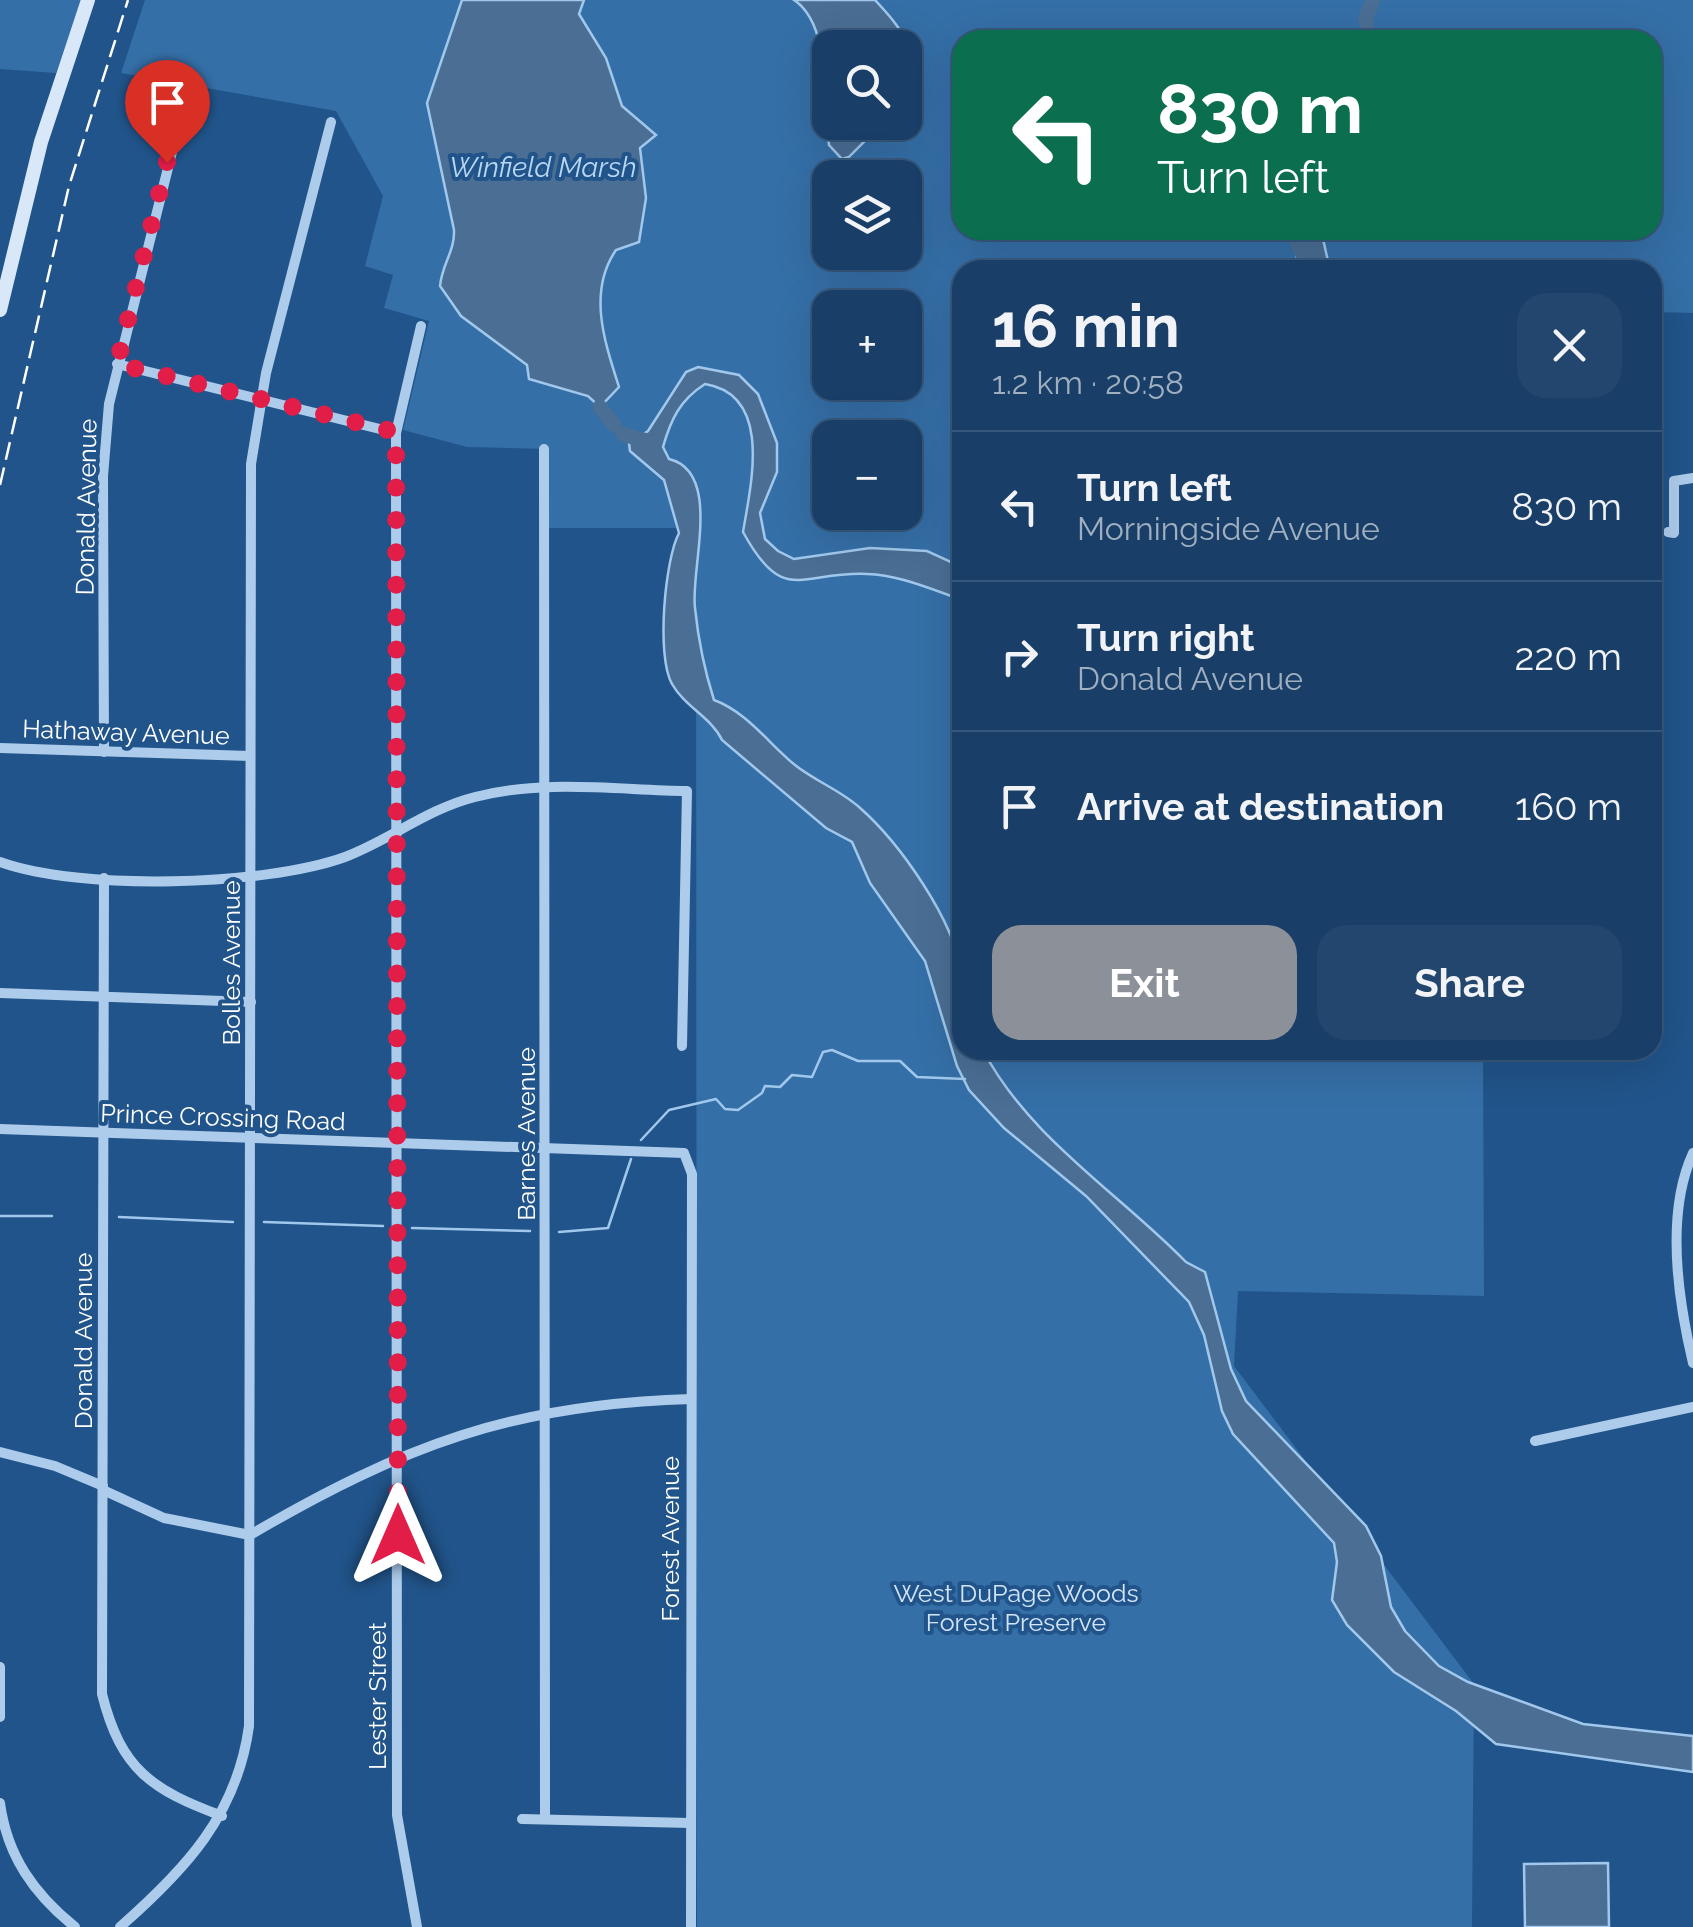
<!DOCTYPE html>
<meta charset="utf-8">
<style>
body{margin:0;font-family:Raleway,sans-serif;background:#22466e;color:#f1f3f6;height:100vh;display:flex;flex-direction:column;font-size:38px;white-space:nowrap}
*{box-sizing:border-box;margin:0}
p{font-size:32px;color:#9fafc0}
.icon{flex:none;width:55px;height:55px;fill:none;stroke:currentColor;stroke-width:2;stroke-linecap:round;stroke-linejoin:round}
.map{position:relative;flex:1;overflow:hidden}
.details{position:absolute;left:952px;top:260px;width:710px;height:800px;display:flex;flex-direction:column;background:#193f68;border-radius:30px;box-shadow:0 10px 40px #0002,0 0 0 2px #37587c}
.details>*{flex:none}
.banner{position:absolute;left:952px;top:30px;width:710px;height:210px;border-radius:30px;box-shadow:0 10px 40px #0002,0 0 0 2px #37587c;background:#0b6e4f;color:#fff;overflow:hidden}
.controls{position:absolute;left:812px;top:30px;display:grid;gap:20px}
.controls a{display:grid;place-items:center;width:110px;height:110px;border-radius:20px;background:#193f68;box-shadow:0 10px 40px #0002,0 0 0 2px #37587c;font-size:50px}
.pin{position:absolute;display:grid;place-items:center;width:85px;height:85px;color:#fff;margin:-102px -42px;border-radius:50% 50% 50% 0;rotate:-45deg;box-shadow:0 0 10px #0007}
.pin .icon{rotate:45deg}
.me{position:absolute;width:110px;margin:-55px;rotate:0deg;stroke-linejoin:round;filter:drop-shadow(0 0 8px #0008)}
.turn{display:flex;align-items:center;gap:35px;height:210px;padding:0 40px;font-size:45px}
.turn .icon{width:130px;height:130px;stroke-width:2.5}
.turn b{display:block;font-size:70px;line-height:85px}
.round{display:grid;place-items:center;flex:none;width:105px;height:105px;border-radius:30px;background:#22466e}
.headline{display:flex;align-items:center;justify-content:space-between;height:170px;padding:0 40px}
h1{font-size:60px;font-weight:700;line-height:75px}
.primary-button{display:flex;gap:20px;margin-top:auto;padding:20px 40px}
.primary-button a{flex:1;height:115px;border-radius:30px;background:#8c9099;color:#fff;font-size:40px;font-weight:700;line-height:115px;text-align:center}
.primary-button a+a{background:#22466e;color:#f1f3f6}
ul{padding:0;list-style:none}
li{display:flex;align-items:center;gap:30px;height:150px;padding:0 40px;border-top:2px solid #37587c}
li div{flex:1}
li b{display:block;font-size:38px}
li em{font-style:normal}
.map>svg:first-child{display:block}
.green{fill:#356fa7;fill-rule:evenodd}
.water{fill:#4a6e94;stroke:#a1c8ec;stroke-width:2.5}
.lines{fill:none;stroke-linecap:round;stroke-linejoin:round}
.stream{stroke:#a1c8ec;stroke-width:2.5}
.river{stroke:#4a6e94;stroke-width:15}
.street{stroke:#adcceb;stroke-width:10}
.secondary{stroke:#d8e8f8;stroke-width:14}
.rail{stroke:#fff;stroke-width:2.5;stroke-dasharray:18 8;stroke-linecap:butt}
.route{stroke:#e11d48;stroke-width:18;stroke-dasharray:0 32.4}
.labels{text-anchor:middle;dominant-baseline:central;stroke-width:8;stroke-linejoin:round;paint-order:stroke}
.street-label{font-size:25px;fill:#fff;stroke:#21548a}
.park-label{font-size:25px;fill:#d2e5f8;stroke:#21548a}
.water-label{font-size:28px;font-style:italic;fill:#b9d6f2;stroke:#21548a}
</style>
<div class="map">
<svg width="1693" height="1927" viewBox="0 0 1693 1927">
<rect width="100%" height="100%" fill="#21548a"/>
<g class="green">
<path d="M0,0H81L56,73L0,69Z"/>
<path d="M145,0H1693V313L1653,312L1652,270H962V1050H1483L1484,1296L1238,1291L1234,1366L1474,1684L1472,1927H697L696,528H549L548,449L467,447L403,430L429,321L384,308L393,275L365,266L383,196L336,111L121,73ZM962,40H1652V230H962ZM830,48H905V122H830ZM830,178H905V252H830ZM830,308H905V382H830ZM830,438H905V512H830Z"/>
</g>
<g class="water">
<path d="M462,0H584L579,14L606,58L622,106L656,135L640,148L646,198L639,242L616,250C587,292 605,343 619,387L600,407L588,396L529,379L527,365L461,316L440,286C442,264 455,251 454,230L427,103Z"/>
<path d="M794,0H875C900,27 922,52 905,89V48H830V122L883,123L849,157L842,159L829,145C823,104 832,25 794,0Z"/>
<path d="M1294,230H1321L1330,270H1298Z"/>
<path d="M698,367L739,375L758,394L777,443V472L760,513L765,539L778,551L794,559L870,548L927,551L962,567V598H957C928,588 898,575 867,574C801,571 784,607 743,532C751,484 773,395 705,384C680,400 671,419 663,447L669,459C723,472 690,569 695,608C698,637 705,672 714,700C747,712 769,744 795,765C815,781 840,790 859,807C900,843 954,920 962,974C966,998 962,1026 962,1050H983C1028,1137 1120,1194 1186,1262L1205,1272L1231,1369L1246,1401L1366,1526L1381,1556L1391,1607L1405,1631L1439,1666L1468,1682L1583,1724L1693,1736V1772L1496,1744L1456,1711L1394,1672L1347,1625L1332,1600L1337,1562L1334,1543L1233,1434L1222,1411L1204,1335L1189,1302L1086,1196L1004,1128L969,1090L957,1066L925,961L870,883L852,842L826,828L722,740C712,718 685,707 672,684C656,656 665,559 679,533L664,480L630,451L629,443L648,431L686,372Z"/>
<path d="M1608,1863L1609,1927H1525L1524,1864Z"/>
</g>
<g class="lines">
<g class="stream">
<path d="M641,1140L669,1110L716,1099L725,1109L738,1110L762,1093L765,1086L780,1087L792,1075L812,1077L823,1052L832,1050L858,1061H900L917,1077L965,1079"/>
<path d="M0,1216H52"/>
<path d="M119,1217L233,1222"/>
<path d="M264,1222L383,1226"/>
<path d="M412,1228L530,1231"/>
<path d="M559,1232L608,1228L631,1159"/>
</g>
<g class="river">
<path d="M1368,40L1366,18L1373,0"/>
<path d="M1292,230L1310,270"/>
<path d="M600,407L614,425"/>
<path d="M623,434L650,442"/>
</g>
<g class="street">
<path d="M117,364L396,433"/>
<path d="M544,449L545,1819"/>
<path d="M1668,532L1674,533V481L1693,478"/>
<path d="M0,748L250,756"/>
<path d="M104,752L103,476L109,404L187,92"/>
<path d="M0,862C80,891 265,886 345,857C390,840 427,809 475,797C544,779 617,790 687,791L682,1046"/>
<path d="M104,878L102,1694C121,1770 152,1790 222,1816"/>
<path d="M0,993L251,1002"/>
<path d="M0,1129L684,1153L692,1174L691,1927"/>
<path d="M1693,1153C1665,1214 1678,1300 1693,1363"/>
<path d="M1535,1441L1693,1407"/>
<path d="M0,1452L55,1466L103,1486"/>
<path d="M103,1490L164,1518L250,1535C402,1446 513,1404 691,1399"/>
<path d="M0,1667V1717"/>
<path d="M0,1803C7,1856 34,1894 75,1927"/>
<path d="M522,1819L690,1823"/>
<path d="M120,1927C185,1870 237,1815 249,1726L251,464L266,373L331,122"/>
<path d="M417,1927L397,1815L396,433L421,326"/>
</g>
<path class="secondary" d="M0,310L41,142L88,0"/>
<path class="rail" d="M0,485L69,186L128,0"/>
</g>
<g class="lines">
<path class="route" d="M167,162L117,364L396,432L398,1535"/>
</g>
<g class="labels">
<g class="street-label">
<text transform="translate(86 507) rotate(-89)">Donald Avenue</text>
<text transform="translate(126 732) rotate(2)">Hathaway Avenue</text>
<text transform="translate(231 963) rotate(-90)">Bolles Avenue</text>
<text transform="translate(223 1117) rotate(2)">Prince Crossing Road</text>
<text transform="translate(526 1134) rotate(-90)">Barnes Avenue</text>
<text transform="translate(83 1341) rotate(-90)">Donald Avenue</text>
<text transform="translate(670 1539) rotate(-90)">Forest Avenue</text>
<text transform="translate(377 1696) rotate(-90)">Lester Street</text>
</g>
<g class="park-label">
<text x="1016" y="1593">West DuPage Woods<tspan x="1016" dy="29">Forest Preserve</tspan></text>
</g>
<g class="water-label">
<text x="543" y="167">Winfield Marsh</text>
</g>
</g>
</svg>
<div class="controls">
<a><svg class="icon" aria-label="search" viewBox="0 0 24 24"><circle cx="10" cy="10" r="6"/><path d="M15 15l6 6"/></svg></a>
<a><svg class="icon" aria-label="layers" viewBox="0 0 24 24"><path d="M12 4l9 5-9 5-9-5zM3 14l9 5 9-5"/></svg></a>
<a>+</a>
<a>−</a>
</div>
<div class="pin" style="left:167px;top:162px;background:#d93025"><svg class="icon" aria-label="arrive" viewBox="0 0 24 24"><path d="M6 21V4h12l-3 4 3 4H6"/></svg></div>
<svg class="me" style="left:398px;top:1535px" viewBox="-20 -20 40 40"><path d="M0-17L14 15 0 8-14 15z" fill="#e11d48" stroke="#fff" stroke-width="4"/></svg>
<div class="banner">
<div class="turn"><svg class="icon" aria-label="left" viewBox="0 0 24 24"><path d="M17 20v-9H6M10 6l-5 5 5 5"/></svg><div><b>830 m</b>Turn left</div></div>
</div>
<section class="details">
<div class="headline"><div><h1>16 min</h1><p>1.2 km · 20:58</p></div><a class="round"><svg class="icon" aria-label="close" viewBox="0 0 24 24"><path d="M6 6l12 12M18 6L6 18"/></svg></a></div>
<ul>
<li><svg class="icon" aria-label="left" viewBox="0 0 24 24"><path d="M17 20v-9H6M10 6l-5 5 5 5"/></svg><div><b>Turn left</b><p>Morningside Avenue</p></div><em>830 m</em></li>
<li><svg class="icon" aria-label="right" viewBox="0 0 24 24"><path d="M7 20v-9h11M14 6l5 5-5 5"/></svg><div><b>Turn right</b><p>Donald Avenue</p></div><em>220 m</em></li>
<li><svg class="icon" aria-label="arrive" viewBox="0 0 24 24"><path d="M6 21V4h12l-3 4 3 4H6"/></svg><div><b>Arrive at destination</b></div><em>160 m</em></li>
</ul>
<div class="primary-button"><a>Exit</a><a>Share</a></div>
</section>
</div>
